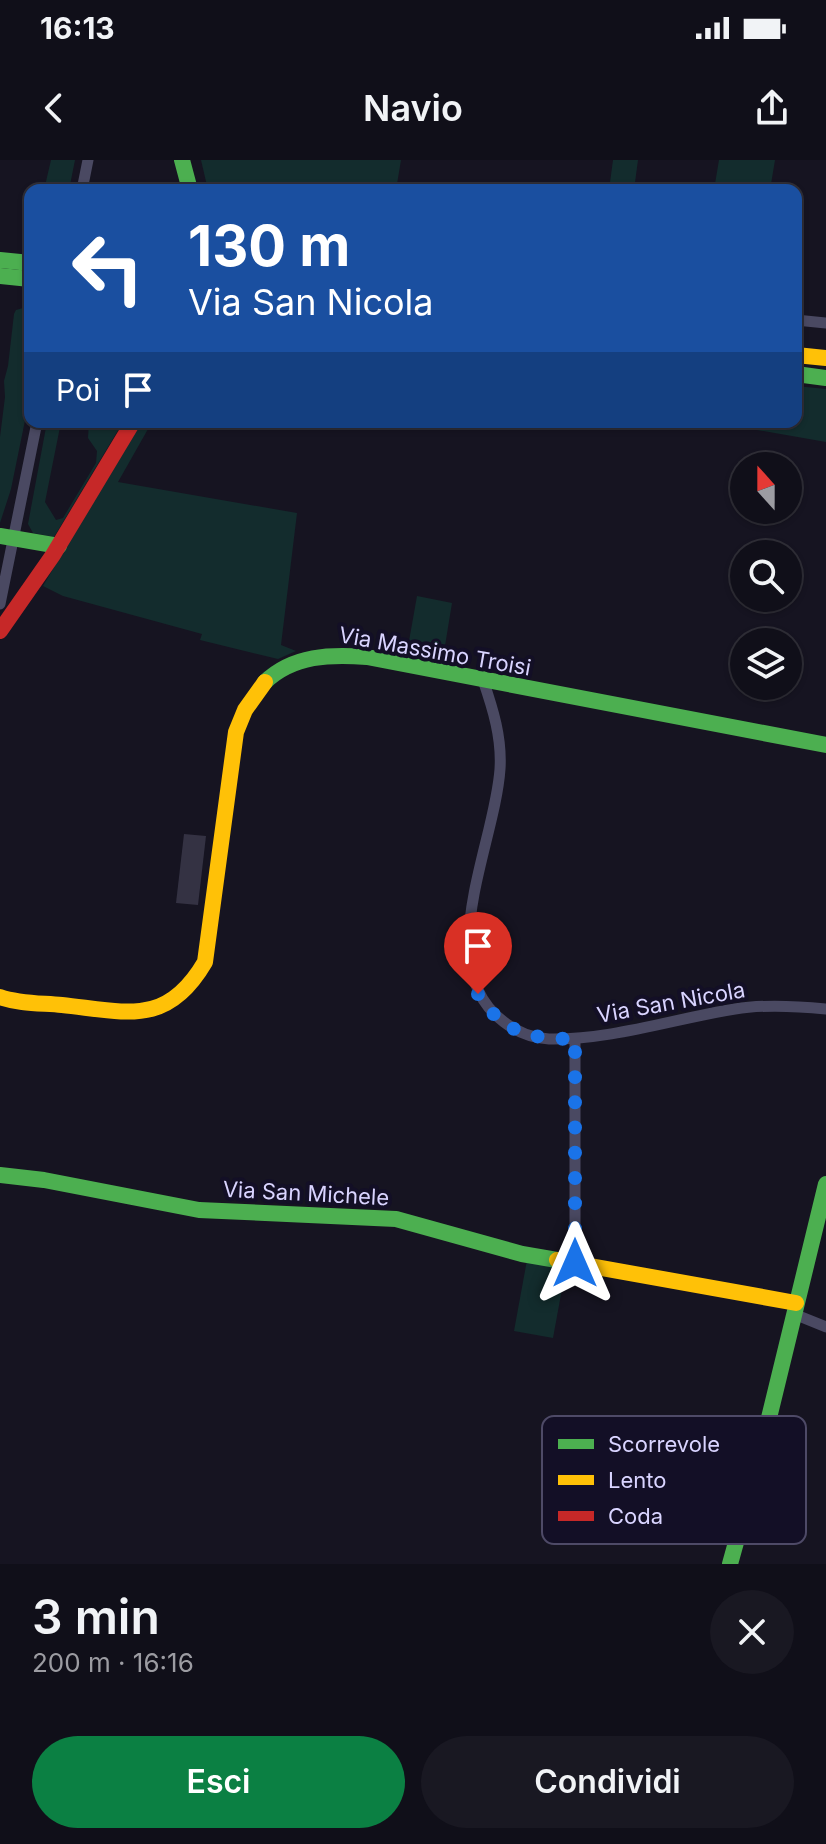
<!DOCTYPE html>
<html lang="it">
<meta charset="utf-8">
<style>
body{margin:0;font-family:Inter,sans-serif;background:#191822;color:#f1f3f6;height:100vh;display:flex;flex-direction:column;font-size:30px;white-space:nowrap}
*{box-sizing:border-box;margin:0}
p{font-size:26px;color:#9c9ca2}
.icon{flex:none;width:44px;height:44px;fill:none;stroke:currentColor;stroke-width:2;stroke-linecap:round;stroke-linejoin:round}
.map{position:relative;height:1404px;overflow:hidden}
.sheet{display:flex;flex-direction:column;background:#100f19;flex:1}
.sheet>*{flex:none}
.top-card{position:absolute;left:24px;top:24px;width:778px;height:244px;border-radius:16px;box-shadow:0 2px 6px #0004,0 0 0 2px #302f38;background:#1a4fa0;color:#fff;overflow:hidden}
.needle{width:52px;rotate:339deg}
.buttons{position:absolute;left:730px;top:292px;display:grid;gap:16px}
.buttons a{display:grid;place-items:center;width:72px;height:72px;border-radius:50%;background:#100f19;box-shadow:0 2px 6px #0004,0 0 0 2px #302f38;font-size:40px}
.pin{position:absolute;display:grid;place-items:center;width:68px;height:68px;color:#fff;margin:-82px -34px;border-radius:50% 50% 50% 0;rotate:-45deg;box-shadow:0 0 8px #0007}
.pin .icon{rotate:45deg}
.me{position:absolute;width:88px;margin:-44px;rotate:0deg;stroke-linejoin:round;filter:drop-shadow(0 0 6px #0008)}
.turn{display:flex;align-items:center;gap:28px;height:168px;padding:0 32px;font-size:36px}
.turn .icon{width:104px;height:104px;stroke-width:2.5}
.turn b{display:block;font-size:56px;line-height:68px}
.then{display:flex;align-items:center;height:76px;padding:0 32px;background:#0003;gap:16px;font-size:30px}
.round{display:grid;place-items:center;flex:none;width:84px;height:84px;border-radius:42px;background:#191822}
.overview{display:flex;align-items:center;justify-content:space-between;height:136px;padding:0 32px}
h1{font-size:48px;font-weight:600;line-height:60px}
.action{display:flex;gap:16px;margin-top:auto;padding:16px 32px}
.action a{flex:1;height:92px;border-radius:48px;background:#0b8043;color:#fff;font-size:32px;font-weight:600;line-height:92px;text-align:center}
.action a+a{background:#191822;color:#f1f3f6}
.status{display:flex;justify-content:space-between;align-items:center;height:56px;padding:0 40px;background:#100f19;direction:ltr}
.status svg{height:22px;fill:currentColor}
header{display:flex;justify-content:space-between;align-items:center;height:104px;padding:0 32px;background:#100f19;font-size:36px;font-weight:600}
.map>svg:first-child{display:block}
.green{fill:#132c2d}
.building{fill:#343243}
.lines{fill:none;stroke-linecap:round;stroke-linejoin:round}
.street{stroke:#4a4962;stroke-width:11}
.fast{stroke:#4caf50;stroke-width:16}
.slow{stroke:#ffc107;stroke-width:16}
.jam{stroke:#c62828;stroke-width:16}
.route{stroke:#1a73e8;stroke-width:14;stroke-dasharray:0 25.2}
.labels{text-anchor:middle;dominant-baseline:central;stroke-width:8;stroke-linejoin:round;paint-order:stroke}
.street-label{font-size:22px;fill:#d9d4ff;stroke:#130f26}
.key{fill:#130f26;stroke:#4e4a67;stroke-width:2}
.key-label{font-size:22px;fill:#d9d4ff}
</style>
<div class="status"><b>16:13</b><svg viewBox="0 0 49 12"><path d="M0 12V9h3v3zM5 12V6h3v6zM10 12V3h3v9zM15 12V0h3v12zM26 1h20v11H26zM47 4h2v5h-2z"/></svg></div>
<header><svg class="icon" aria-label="back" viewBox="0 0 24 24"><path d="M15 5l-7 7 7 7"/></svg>Navio<svg class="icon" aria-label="share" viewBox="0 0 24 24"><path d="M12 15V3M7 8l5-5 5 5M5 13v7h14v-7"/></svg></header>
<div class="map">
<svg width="826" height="1404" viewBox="0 0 826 1404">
<rect width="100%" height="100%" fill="#161421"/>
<g class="green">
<path d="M51,0H75L69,30H44Z"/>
<path d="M201,0H401L396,30H208Z"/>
<path d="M613,0H638L634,30H609Z"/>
<path d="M719,0H775L770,30H714Z"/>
<path d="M23,148L30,149V236L11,329L0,363V277L5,237L4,221L8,206L14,154L16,150Z"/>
<path d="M796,226L826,229V282L711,262H796Z"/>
<path d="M47,262H61L45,342L56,360L63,358L96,303L97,291L88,278L89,262H123L54,377L33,373L28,364Z"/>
<path d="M139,262H152L118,322L297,353L281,485L296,491L278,499L200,480L202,474L63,436L43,426Z"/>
<path d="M417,436L452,443L442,504L406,498Z"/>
<path d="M527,1100L566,1107L553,1178L514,1171Z"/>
</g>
<path class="building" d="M184,674L206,676L198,745L176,743Z"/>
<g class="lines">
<g class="street">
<path d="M82,30L88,0"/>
<path d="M796,160L826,163"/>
<path d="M0,444L37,262"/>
<path d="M483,520C493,549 502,578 500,609C495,685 430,807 504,862C517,872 532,878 549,879C612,880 673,859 735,849C765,844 796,846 826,849"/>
<path d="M575,879V1103"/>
<path d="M794,1154L826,1167"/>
</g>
<g class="fast">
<path d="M182,0L190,30"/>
<path d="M0,100L30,103"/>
<path d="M0,116L30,119"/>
<path d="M796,214L826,218"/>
<path d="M0,376L59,386"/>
<path d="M265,522C293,495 331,494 367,497L826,585"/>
<path d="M0,1015L44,1020L199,1050L396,1059L522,1094L557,1100"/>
<path d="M730,1404L758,1303L826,1024"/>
</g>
<g class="slow">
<path d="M796,195L826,198"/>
<path d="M0,837C20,844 41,843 62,845C127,852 167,867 205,802L236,572L245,550L265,522"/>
<path d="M557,1100L796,1143"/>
</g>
<path class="jam" d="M0,471L53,395L133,262"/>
</g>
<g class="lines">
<path class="route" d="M478,834C503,873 530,879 575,879V1103"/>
</g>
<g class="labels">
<g class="street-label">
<text transform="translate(435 491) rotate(10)">Via Massimo Troisi</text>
<text transform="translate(671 842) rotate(-10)">Via San Nicola</text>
<text transform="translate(306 1033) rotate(3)">Via San Michele</text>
</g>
</g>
<rect x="542" y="1256" width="264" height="128" rx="12" class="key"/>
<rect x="558" y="1279" width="36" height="10" fill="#4caf50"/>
<rect x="558" y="1315" width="36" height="10" fill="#ffc107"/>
<rect x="558" y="1351" width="36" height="10" fill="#c62828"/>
<g class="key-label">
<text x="608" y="1292">Scorrevole</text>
<text x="608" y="1328">Lento</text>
<text x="608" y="1364">Coda</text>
</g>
</svg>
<div class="buttons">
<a><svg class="needle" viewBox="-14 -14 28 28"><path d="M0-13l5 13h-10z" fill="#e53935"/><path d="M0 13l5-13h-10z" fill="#9c9ca2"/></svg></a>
<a><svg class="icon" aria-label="search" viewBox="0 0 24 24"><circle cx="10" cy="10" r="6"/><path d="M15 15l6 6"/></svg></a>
<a><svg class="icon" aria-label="layers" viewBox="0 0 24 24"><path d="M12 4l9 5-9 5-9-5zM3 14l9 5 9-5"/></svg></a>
</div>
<div class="pin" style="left:478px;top:834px;background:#d93025"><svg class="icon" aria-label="arrive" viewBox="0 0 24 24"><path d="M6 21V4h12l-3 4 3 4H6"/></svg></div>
<svg class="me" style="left:575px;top:1103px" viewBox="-20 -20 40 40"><path d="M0-17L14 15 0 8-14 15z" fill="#1a73e8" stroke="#fff" stroke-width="4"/></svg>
<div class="top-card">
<div class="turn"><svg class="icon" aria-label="left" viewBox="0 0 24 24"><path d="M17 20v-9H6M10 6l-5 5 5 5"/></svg><div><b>130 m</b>Via San Nicola</div></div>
<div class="then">Poi<svg class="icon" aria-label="arrive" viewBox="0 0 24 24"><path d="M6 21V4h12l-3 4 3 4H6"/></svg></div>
</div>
</div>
<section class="sheet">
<div class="overview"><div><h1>3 min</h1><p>200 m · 16:16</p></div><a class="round"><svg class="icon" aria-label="close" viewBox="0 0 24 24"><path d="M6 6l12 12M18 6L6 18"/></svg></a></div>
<div class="action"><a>Esci</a><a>Condividi</a></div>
</section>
